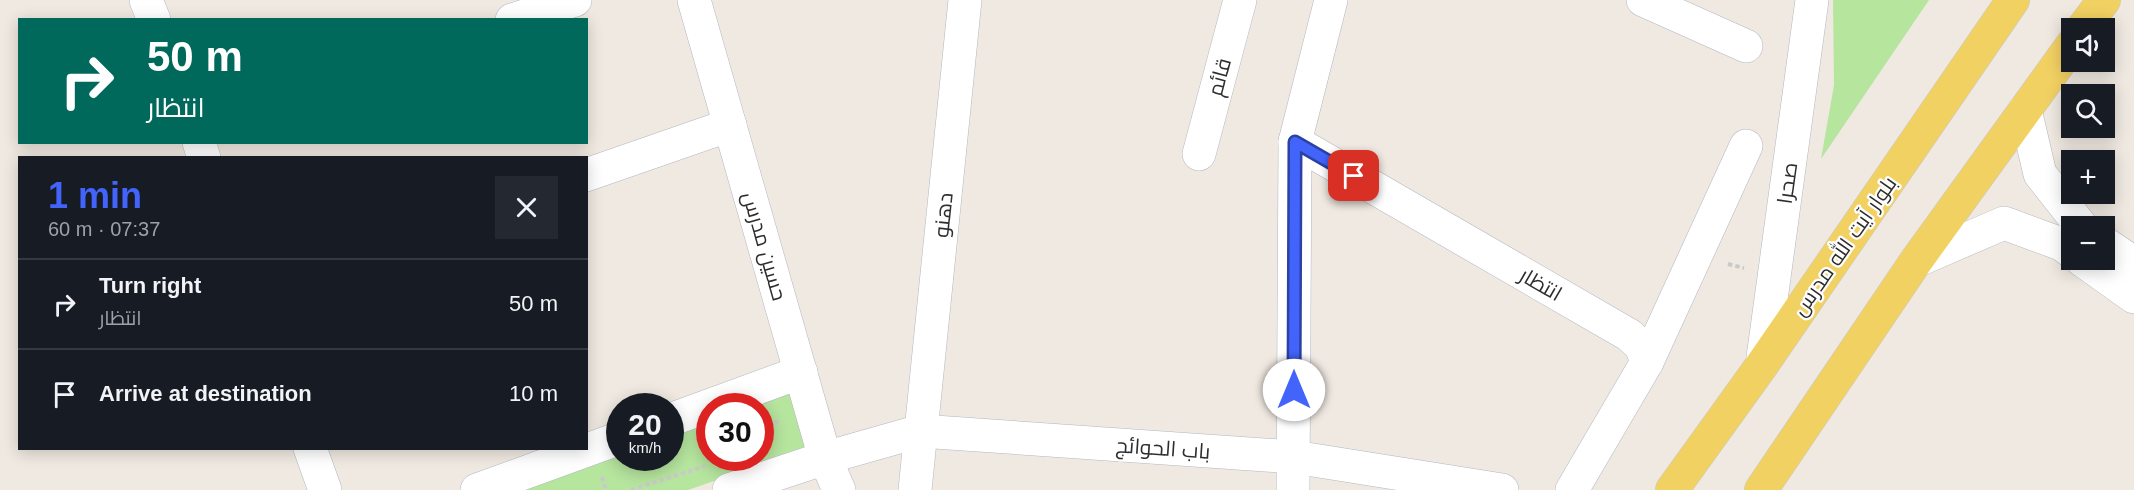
<!DOCTYPE html>
<meta charset="utf-8">
<style>
body{margin:0;font-family:Arial,Cairo,sans-serif;background:#242831;color:#f1f3f6;height:100vh;display:flex;flex-direction:column;font-size:22px;white-space:nowrap}
*{box-sizing:border-box;margin:0}
p{font-size:20px;color:#9ea1a6}
.icon{flex:none;width:33px;height:33px;fill:none;stroke:currentColor;stroke-width:2;stroke-linecap:round;stroke-linejoin:round}
.map{position:relative;flex:1;overflow:hidden}
.details{position:absolute;left:18px;top:156px;width:570px;height:294px;display:flex;flex-direction:column;background:#171b24;border-radius:0px;box-shadow:0 3px 15px #0003}
.details>*{flex:none}
.banner{position:absolute;left:18px;top:18px;width:570px;height:126px;border-radius:0px;box-shadow:0 3px 15px #0003;background:#00695c;color:#fff;overflow:hidden}
.controls{position:absolute;left:2061px;top:18px;display:grid;gap:12px}
.controls a{display:grid;place-items:center;width:54px;height:54px;border-radius:0px;background:#171b24;box-shadow:0 3px 15px #0003;font-size:30px}
.speed{position:absolute;left:606px;top:393px;display:flex;gap:12px;font-size:30px;font-weight:700;text-align:center}
.speed>*{display:grid;place-content:center;width:78px;height:78px;border-radius:50%;background:#171b24;box-shadow:0 3px 15px #0003;line-height:1}
.speed small{font-size:15px;font-weight:400}
.speed .limit{border:9px solid #d22;background:#fff;color:#111}
.pin{position:absolute;display:grid;place-items:center;width:51px;height:51px;color:#fff;margin:-26px;border-radius:12px;box-shadow:0 3px 9px #0006}
.me{position:absolute;width:66px;margin:-33px;rotate:0deg;stroke-linejoin:round;filter:drop-shadow(0 0 4px #0008)}
.turn{display:flex;align-items:center;gap:21px;height:126px;padding:0 30px;font-size:27px}
.turn .icon{width:78px;height:78px;stroke-width:2.5}
.turn b{display:block;font-size:42px;line-height:51px}
.round{display:grid;place-items:center;flex:none;width:63px;height:63px;border-radius:0px;background:#242831}
.headline{display:flex;align-items:center;justify-content:space-between;height:102px;padding:0 30px}
h1{font-size:36px;font-weight:700;line-height:45px;color:#4264fb}
ul{padding:0;list-style:none}
li{display:flex;align-items:center;gap:18px;height:90px;padding:0 30px;border-top:2px solid #363941}
li div{flex:1}
li b{display:block;font-size:22px}
li em{font-style:normal}
.map>svg:first-child{display:block}
.green{fill:#b6e59e}
.lines{fill:none;stroke-linecap:round;stroke-linejoin:round}
.minor-casing{stroke:#b4b7c1;stroke-width:34}
.tertiary-casing{stroke:#b4b7c1;stroke-width:34}
.secondary-casing{stroke:#b4b7c1;stroke-width:34}
.primary-casing{stroke:#c9c9c9;stroke-width:34}
.path{stroke:#c9c9c9;stroke-width:4;stroke-dasharray:4.5 3;stroke-linecap:butt}
.minor{stroke:#fff;stroke-width:33}
.tertiary{stroke:#fff;stroke-width:33}
.secondary{stroke:#fff;stroke-width:33}
.primary{stroke:#f2d163;stroke-width:33}
.route-casing{stroke:#2b41a3;stroke-width:15}
.route{stroke:#4264fb;stroke-width:10}
.labels{text-anchor:middle;dominant-baseline:central;stroke-width:4.5;stroke-linejoin:round;paint-order:stroke}
.street-label{font-size:21px;fill:#2e2e2e;stroke:#fff}
</style>
<div class="map">
<svg width="2134" height="490" viewBox="0 0 2134 490">
<rect width="100%" height="100%" fill="#efe9e1"/>
<g class="green">
<path d="M1833,0H1929L1821,159L1834,85Z"/>
<path d="M795,383L814,446L688,490H499L619,447L620,458H670L671,428L709,414L710,458H760V406H731Z"/>
</g>
<g class="lines">
<defs>
<g id="minor">
<path d="M146,0L154,20"/>
<path d="M1643,0L1746,46"/>
<path d="M512,20L575,0"/>
<path d="M199,142L204,158"/>
<path d="M1295,142L1629,335L1641,346L1647,362L1572,490"/>
<path d="M1199,154L1240,0"/>
<path d="M586,175L730,125"/>
<path d="M1647,362L1746,146"/>
<path d="M670,420L801,372"/>
<path d="M310,448L325,490"/>
<path d="M825,458L839,490"/>
<path d="M477,490L620,438"/>
<path d="M729,490L825,458L920,431L1294,457L1502,490"/>
<path d="M915,490L965,0"/>
<path d="M1293,490L1295,142L1331,0"/>
</g>
<g id="tertiary">
<path d="M694,0L825,458"/>
<path d="M2025,110L2040,174L2081,226"/>
<path d="M2104,243L2134,263"/>
<path d="M2082,260L2134,297"/>
<path d="M1916,261L2004,223L2061,244L2072,252"/>
</g>
<path id="secondary" d="M1762,365L1812,0"/>
<g id="primary">
<path d="M2083,28L2104,0"/>
<path d="M1672,490L1762,365L2013,0"/>
<path d="M1761,490L1916,261L2072,45"/>
</g>
</defs>
<use href="#minor" class="minor-casing"/>
<use href="#tertiary" class="tertiary-casing"/>
<use href="#secondary" class="secondary-casing"/>
<use href="#primary" class="primary-casing"/>
<g class="path">
<path d="M1728,264L1744,268"/>
<path d="M760,427L777,422L780,424"/>
<path d="M641,464L663,458"/>
<path d="M602,477L606,490"/>
<path d="M631,490L705,466"/>
</g>
<use href="#minor" class="minor"/>
<use href="#tertiary" class="tertiary"/>
<use href="#secondary" class="secondary"/>
<use href="#primary" class="primary"/>
</g>
<g class="lines">
<defs>
<path id="route" d="M1294,390L1295,142L1354,176"/>
</defs>
<use href="#route" class="route-casing"/>
<use href="#route" class="route"/>
</g>
<g class="labels">
<g class="street-label">
<text transform="translate(1219 77) rotate(-75)">قائم</text>
<text transform="translate(1787 183) rotate(-82)">صحرا</text>
<text transform="translate(943 215) rotate(-84)">دهنو</text>
<text transform="translate(765 246) rotate(74)">حسین مدرس</text>
<text transform="translate(1844 246) rotate(-55)">بلوار آیت الله مدرس</text>
<text transform="translate(1541 284) rotate(30)">انتظار</text>
<text transform="translate(1163 448) rotate(4)">باب الحوائج</text>
</g>
</g>
</svg>
<div class="controls">
<a><svg class="icon" aria-label="sound" viewBox="0 0 24 24"><path d="M4 9h4l5-4v14l-5-4H4zM17 9q2 3 0 6"/></svg></a>
<a><svg class="icon" aria-label="search" viewBox="0 0 24 24"><circle cx="10" cy="10" r="6"/><path d="M15 15l6 6"/></svg></a>
<a>+</a>
<a>−</a>
</div>
<div class="speed"><div>20<small>km/h</small></div><div class="limit">30</div></div>
<div class="pin" style="left:1354px;top:176px;background:#d93025"><svg class="icon" aria-label="arrive" viewBox="0 0 24 24"><path d="M6 21V4h12l-3 4 3 4H6"/></svg></div>
<svg class="me" style="left:1294px;top:390px" viewBox="-20 -20 40 40"><circle r="19" fill="#fff"/><path d="M0-13L10 11 0 6-10 11z" fill="#4264fb"/></svg>
<div class="banner">
<div class="turn"><svg class="icon" aria-label="right" viewBox="0 0 24 24"><path d="M7 20v-9h11M14 6l5 5-5 5"/></svg><div><b>50 m</b>انتظار</div></div>
</div>
<section class="details">
<div class="headline"><div><h1>1 min</h1><p>60 m · 07:37</p></div><a class="round"><svg class="icon" aria-label="close" viewBox="0 0 24 24"><path d="M6 6l12 12M18 6L6 18"/></svg></a></div>
<ul>
<li><svg class="icon" aria-label="right" viewBox="0 0 24 24"><path d="M7 20v-9h11M14 6l5 5-5 5"/></svg><div><b>Turn right</b><p>انتظار</p></div><em>50 m</em></li>
<li><svg class="icon" aria-label="arrive" viewBox="0 0 24 24"><path d="M6 21V4h12l-3 4 3 4H6"/></svg><div><b>Arrive at destination</b></div><em>10 m</em></li>
</ul>
</section>
</div>
